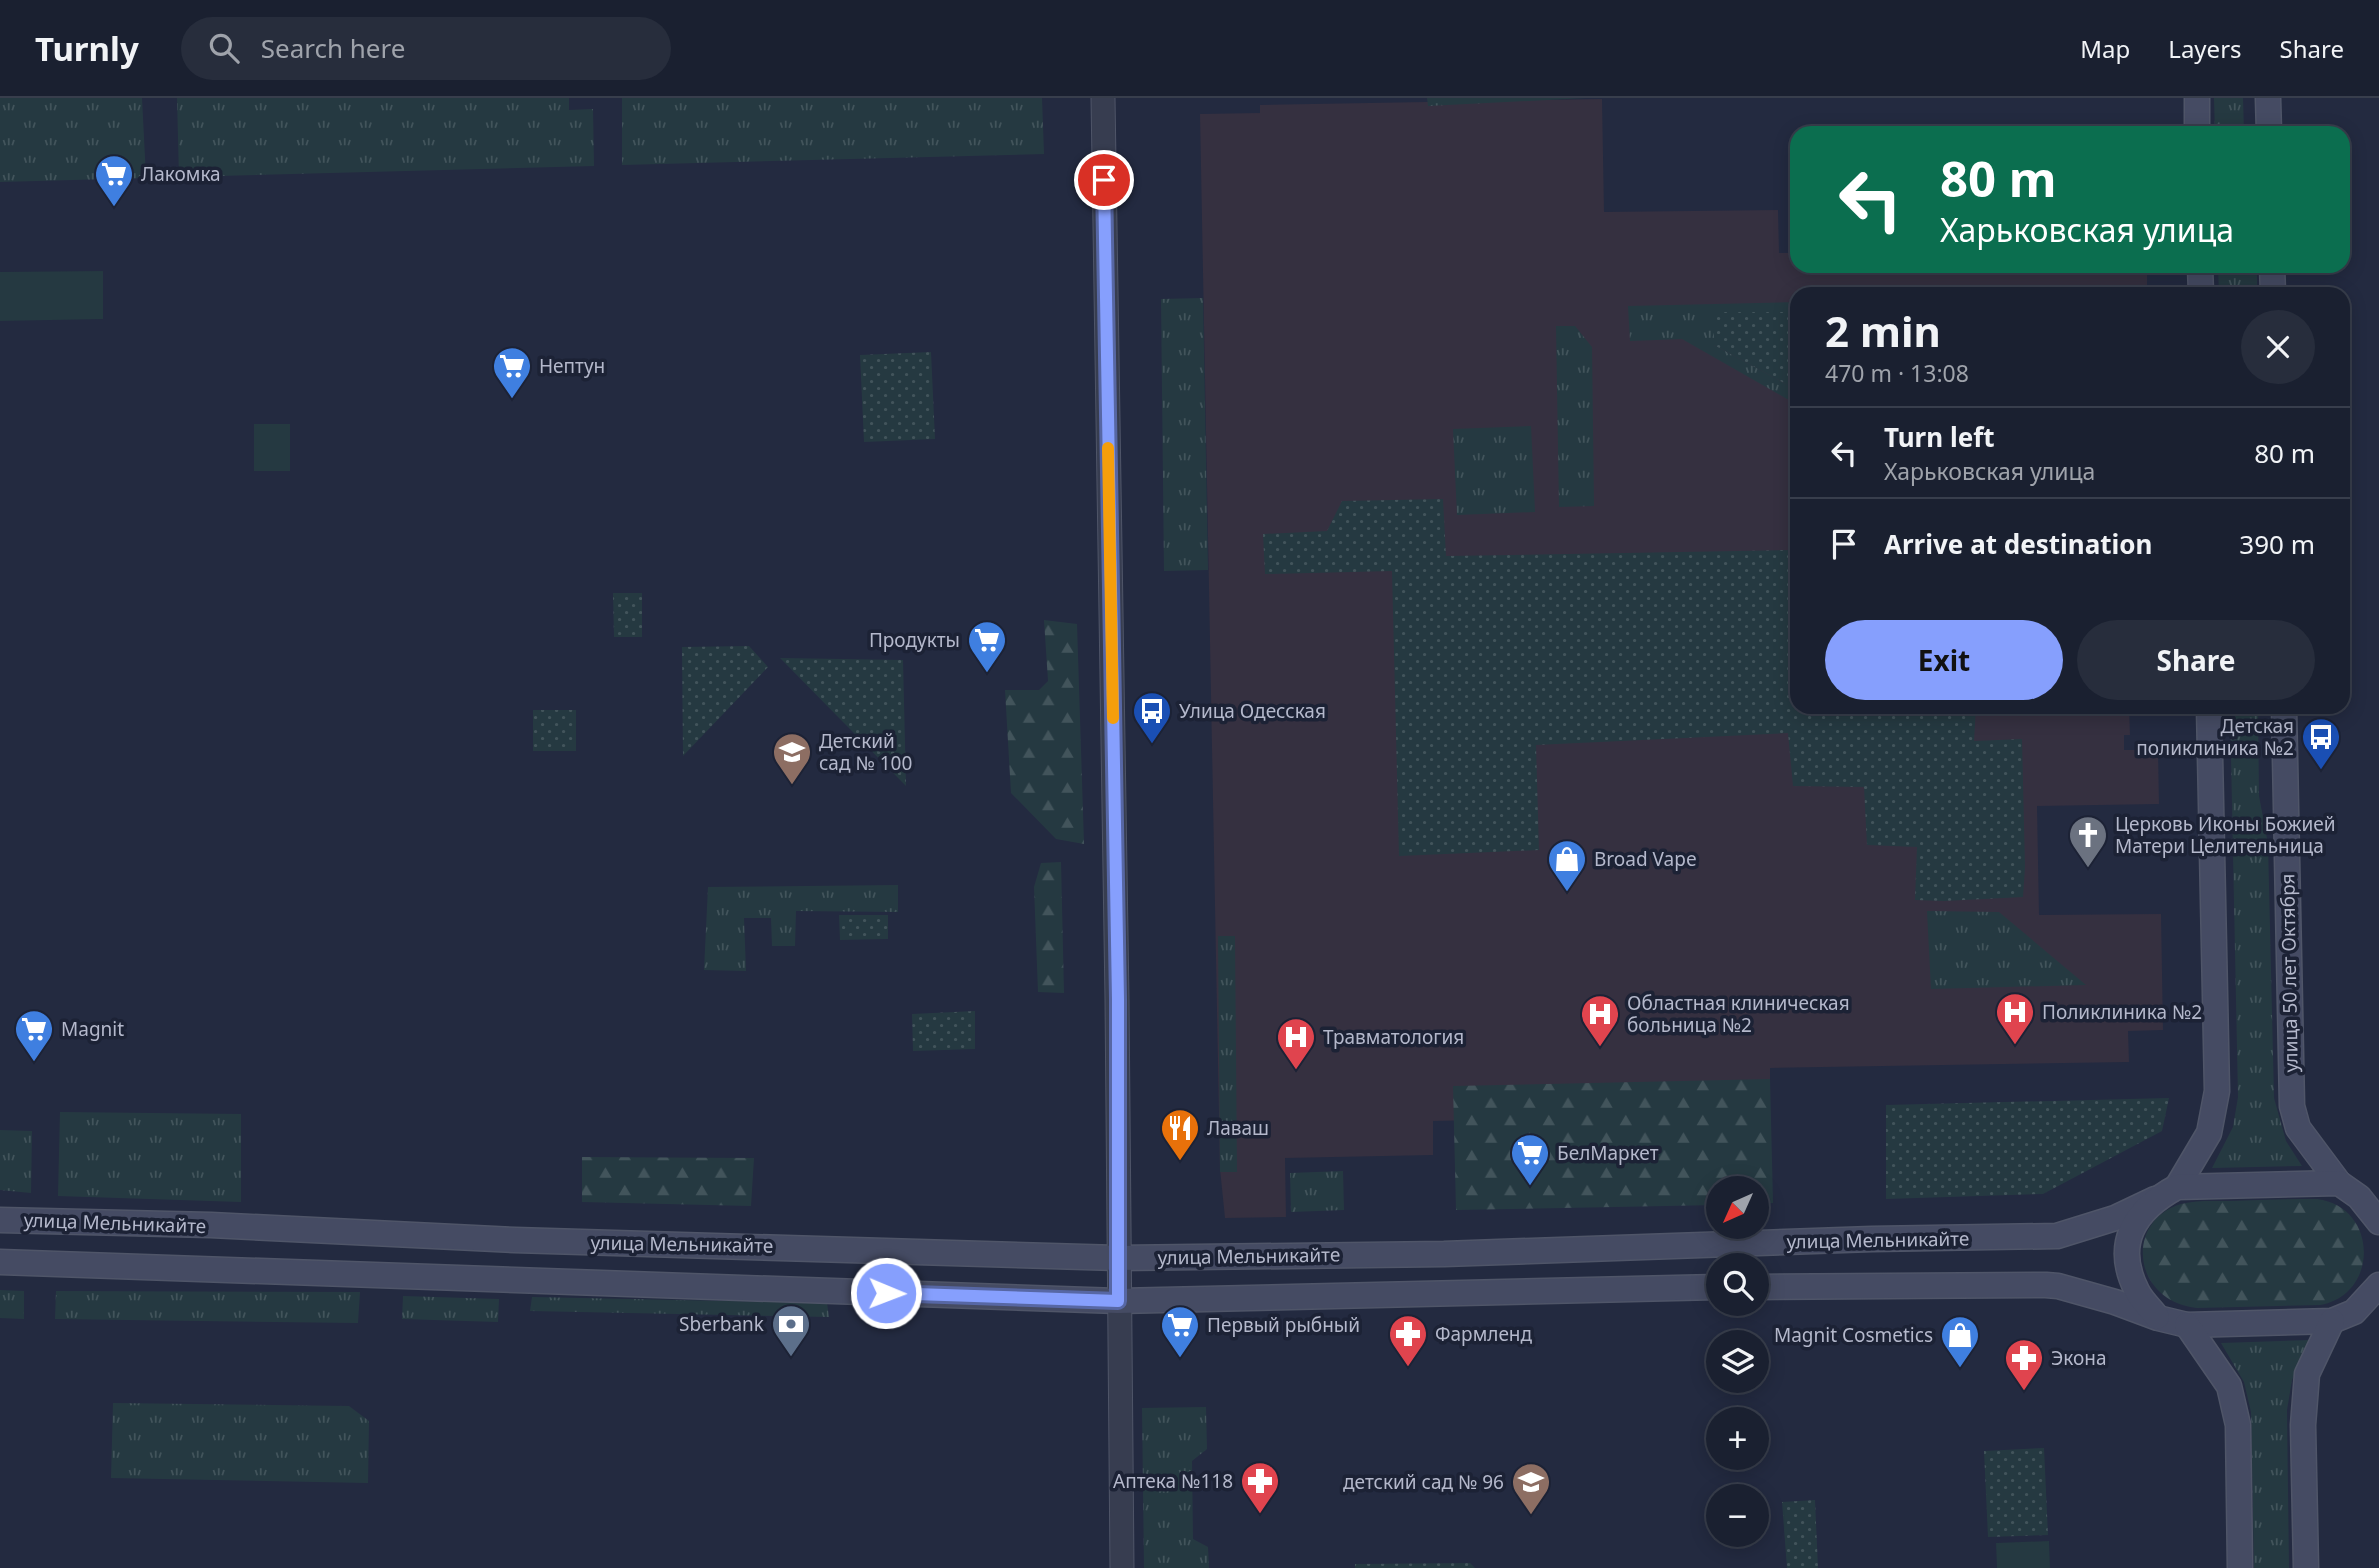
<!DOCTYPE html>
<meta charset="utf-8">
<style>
body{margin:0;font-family:"Noto Sans",sans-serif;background:#272d3c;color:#f1f3f6;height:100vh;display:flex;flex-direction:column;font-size:26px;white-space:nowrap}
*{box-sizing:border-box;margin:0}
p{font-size:23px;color:#9fa3ab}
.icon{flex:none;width:38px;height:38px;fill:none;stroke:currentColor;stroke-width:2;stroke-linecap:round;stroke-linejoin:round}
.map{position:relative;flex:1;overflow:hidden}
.side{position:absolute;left:1790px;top:189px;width:560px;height:427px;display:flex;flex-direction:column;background:#1a2030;border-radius:21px;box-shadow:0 4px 18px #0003,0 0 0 2px #383e4c}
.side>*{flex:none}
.hud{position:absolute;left:1790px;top:28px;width:560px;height:147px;border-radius:21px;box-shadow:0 4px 18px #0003,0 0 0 2px #383e4c;background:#0b6e4f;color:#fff;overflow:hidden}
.needle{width:46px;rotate:225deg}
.controls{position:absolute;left:1706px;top:1078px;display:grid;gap:14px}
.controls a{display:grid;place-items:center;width:63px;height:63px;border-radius:50%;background:#1a2030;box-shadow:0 4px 18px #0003,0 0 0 2px #383e4c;font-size:35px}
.pin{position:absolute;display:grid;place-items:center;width:60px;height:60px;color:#fff;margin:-30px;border:4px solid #fff;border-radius:50%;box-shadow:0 2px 7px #0007}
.me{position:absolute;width:77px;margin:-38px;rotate:91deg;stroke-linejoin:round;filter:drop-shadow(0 0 5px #0008)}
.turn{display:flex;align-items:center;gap:24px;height:147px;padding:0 35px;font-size:32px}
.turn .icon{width:91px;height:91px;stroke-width:2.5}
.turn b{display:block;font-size:49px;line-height:60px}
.round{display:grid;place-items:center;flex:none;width:74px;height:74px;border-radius:37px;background:#272d3c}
.overview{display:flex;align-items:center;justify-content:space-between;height:119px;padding:0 35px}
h1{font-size:42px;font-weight:700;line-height:52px}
.cta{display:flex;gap:14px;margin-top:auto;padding:14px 35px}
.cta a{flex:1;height:80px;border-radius:42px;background:#869ffd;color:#111;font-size:28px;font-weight:700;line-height:80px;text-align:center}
.cta a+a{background:#272d3c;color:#f1f3f6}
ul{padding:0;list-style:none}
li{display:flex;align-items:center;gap:21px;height:91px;padding:0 35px;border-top:2px solid #383e4c}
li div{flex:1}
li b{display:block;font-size:26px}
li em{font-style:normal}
header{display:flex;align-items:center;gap:42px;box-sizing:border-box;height:98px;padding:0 35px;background:#1a2030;border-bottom:2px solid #383e4c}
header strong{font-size:33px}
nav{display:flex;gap:38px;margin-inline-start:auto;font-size:24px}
.search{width:490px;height:63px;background:#272d3c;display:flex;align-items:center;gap:18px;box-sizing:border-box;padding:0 24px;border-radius:38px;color:#9fa3ab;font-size:26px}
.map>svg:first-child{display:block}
.medical{fill:#353040}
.grass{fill:url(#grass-tufts)}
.forest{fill:url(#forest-firs)}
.park{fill:url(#park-dots)}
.pitch{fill:#253941}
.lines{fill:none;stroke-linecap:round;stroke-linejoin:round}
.tertiary-casing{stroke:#4f5568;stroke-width:25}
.secondary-casing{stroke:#4f5568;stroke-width:27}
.tertiary{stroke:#373d50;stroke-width:23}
.secondary{stroke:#454b63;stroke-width:24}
.route-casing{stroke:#5767a4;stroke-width:18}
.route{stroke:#869ffd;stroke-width:12}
.slow{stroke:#f59e0b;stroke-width:12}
.labels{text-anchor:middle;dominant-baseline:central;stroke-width:7;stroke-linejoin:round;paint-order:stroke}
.poi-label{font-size:19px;fill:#b4b8cb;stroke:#1c2235;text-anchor:start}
.street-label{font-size:19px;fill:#b4b8cb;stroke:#1c2235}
</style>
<header>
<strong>Turnly</strong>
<div class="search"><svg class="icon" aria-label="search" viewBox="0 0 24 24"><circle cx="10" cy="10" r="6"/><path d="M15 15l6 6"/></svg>Search here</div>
<nav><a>Map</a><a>Layers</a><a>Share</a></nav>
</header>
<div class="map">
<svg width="2379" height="1470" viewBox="0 0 2379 1470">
<defs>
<pattern id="grass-tufts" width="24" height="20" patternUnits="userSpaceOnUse" patternTransform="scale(1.75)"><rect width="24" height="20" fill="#253941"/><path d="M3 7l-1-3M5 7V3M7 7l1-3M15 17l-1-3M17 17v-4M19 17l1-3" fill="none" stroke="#42545b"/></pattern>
<pattern id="forest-firs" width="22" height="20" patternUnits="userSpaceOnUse" patternTransform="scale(1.75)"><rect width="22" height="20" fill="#253941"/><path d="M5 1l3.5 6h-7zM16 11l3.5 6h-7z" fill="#42545b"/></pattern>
<pattern id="park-dots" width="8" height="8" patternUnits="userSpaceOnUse" patternTransform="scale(1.75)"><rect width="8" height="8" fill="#253941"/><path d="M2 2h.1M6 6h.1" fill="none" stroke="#42545b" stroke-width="1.8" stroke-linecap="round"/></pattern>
</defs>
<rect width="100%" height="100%" fill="#232a40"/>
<path class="medical" d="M1602,1L1604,114L1778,112L1779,155H1797V168H2147V196H1797V609H2129L2130,637H2124V652H2158L2159,706L2037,708L2039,817L2161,816L2163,932L2128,933L2129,964L1770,970V1016L1433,1023V1057L1285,1060L1286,1119L1225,1120L1220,1071L1200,16L1260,15V7Z"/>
<g class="grass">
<path d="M0,0H142L146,80L0,84Z"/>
<path d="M177,0H569V12L593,11L594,68L179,79Z"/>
<path d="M622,0H1042L1044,56L622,67Z"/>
<path d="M1427,0H1586L1428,8Z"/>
<path d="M2214,0H2243L2244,35H2215Z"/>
<path d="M2218,168H2257V196H2219Z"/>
<path d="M1203,200L1208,472L1164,473L1161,201Z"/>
<path d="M1797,204V214L1714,215V247L1797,292V301H1787L1682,241L1630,243L1628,208Z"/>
<path d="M1556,228H1575L1592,249L1594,408L1559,409Z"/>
<path d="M1531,328L1535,414L1457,417L1453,331Z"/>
<path d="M2230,609H2258L2259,698L2268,746L2274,1000L2286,1043L2302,1068L2212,1070L2233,1029L2238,999Z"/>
<path d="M898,787V814L796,813L795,848H772L771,820H744L746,873L704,872L708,789Z"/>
<path d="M1927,813L1999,814L2086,887L1931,891Z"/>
<path d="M1218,838H1235L1237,1074H1220Z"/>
<path d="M60,1014L241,1016V1104L58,1098Z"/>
<path d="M0,1032L32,1033L31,1095L0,1092Z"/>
<path d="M1343,1073L1344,1112L1291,1114L1290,1075Z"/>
<path d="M0,1192L24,1193V1221L0,1220Z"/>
<path d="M56,1193L360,1194L358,1225L55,1221Z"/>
<path d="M403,1198L499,1201L498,1224L402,1221Z"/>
<path d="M532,1199L827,1205L829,1219L530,1213Z"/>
<path d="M2311,1242L2292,1282L2287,1312L2289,1470H2254L2251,1314L2244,1284L2221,1245Z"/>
<path d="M113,1305L349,1308L369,1323L368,1385L111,1380Z"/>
<path d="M1206,1309L1207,1351L1192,1363L1193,1441L1208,1449L1209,1470H1144L1142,1310Z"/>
</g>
<g class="forest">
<path d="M1044,522L1077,526L1084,746L1056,741L1011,695L1005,592H1039L1048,583Z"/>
<path d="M1061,764L1064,895L1038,894L1034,789L1041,765Z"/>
<path d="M1770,981L1773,1105L1757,1106V1090H1718V1107L1456,1112L1453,988Z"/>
<path d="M582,1059L754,1060L751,1108L582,1104Z"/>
<path d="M2317,1101C2379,1109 2379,1197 2320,1207L2197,1210C2132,1203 2124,1123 2181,1106C2196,1102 2214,1103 2230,1103C2259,1102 2288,1101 2317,1101Z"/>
</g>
<g class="park">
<path d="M1714,214H1797V292L1714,247Z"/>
<path d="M931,254L935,341L864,344L860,257Z"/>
<path d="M1443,401L1446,458L1797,452V609H1976L1974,643L2022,641L2025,769L2023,799L1944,803L1915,802L1917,749L1867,747L1864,689L1793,688L1788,635L1536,647L1539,752L1399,758L1392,473L1265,476L1263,436L1327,433L1342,403Z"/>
<path d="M613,495H642V539H614Z"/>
<path d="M749,548L768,569L683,658L682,549Z"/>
<path d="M780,560L903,562L906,688Z"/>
<rect x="533" y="612" width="43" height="41"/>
<path d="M839,817H888V841L840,842Z"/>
<path d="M975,913V951L913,953L912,916Z"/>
<path d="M2169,1000L2162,1033L2043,1096L1886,1101V1007Z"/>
<path d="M2044,1350L2048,1437L1988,1439L1984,1353Z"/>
<path d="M1815,1402L1818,1470H1787L1782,1404Z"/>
<path d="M1470,1465L1475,1470H1355V1466Z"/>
</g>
<g class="pitch">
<path d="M103,173V221L0,223V174Z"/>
<rect x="254" y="326" width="36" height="47"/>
<path d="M2049,1443L2050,1470H1997L1996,1445Z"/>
</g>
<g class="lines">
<defs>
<path id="tertiary" d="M1103,0L1117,901L1122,1470"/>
<g id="secondary">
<path d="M2197,0V35"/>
<path d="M2268,0L2269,35"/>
<path d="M2200,168L2201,196"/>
<path d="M2272,168L2273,196"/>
<path d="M2284,609L2292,1008L2298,1030L2339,1085"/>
<path d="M2177,1089L2209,1035L2217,993L2209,609"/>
<path d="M0,1122L211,1127L515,1142L1118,1160L1444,1156L1872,1141L2057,1138L2115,1120L2155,1101"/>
<path d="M0,1164L1118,1203L1718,1189"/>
<path d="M1757,1189L2046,1187L2058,1188L2115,1204L2158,1220L2187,1227L2332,1223L2354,1214L2379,1187"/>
<path d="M2157,1219C2151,1211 2142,1203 2137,1193C2113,1146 2134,1112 2177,1089L2339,1085L2359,1099L2379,1124"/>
<path d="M2187,1227L2229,1288L2238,1327L2240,1470"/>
<path d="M2306,1470L2303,1327L2307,1276L2332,1223"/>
</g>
</defs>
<use href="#tertiary" class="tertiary-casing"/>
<use href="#secondary" class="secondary-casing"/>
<use href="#tertiary" class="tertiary"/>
<use href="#secondary" class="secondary"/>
</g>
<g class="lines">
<defs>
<path id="route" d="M886,1195L1118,1203V901L1104,82"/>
</defs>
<use href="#route" class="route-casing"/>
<use href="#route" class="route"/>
<path class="slow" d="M1108,350L1113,620"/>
</g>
<defs>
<symbol id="supermarket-pin" viewBox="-11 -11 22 30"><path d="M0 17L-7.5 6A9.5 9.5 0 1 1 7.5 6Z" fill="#3f7fe0" stroke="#1c2235"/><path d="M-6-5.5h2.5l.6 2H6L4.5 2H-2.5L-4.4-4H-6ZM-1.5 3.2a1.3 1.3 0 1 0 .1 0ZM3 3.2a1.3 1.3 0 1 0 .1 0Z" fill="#fff"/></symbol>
<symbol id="bus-pin" viewBox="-11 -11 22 30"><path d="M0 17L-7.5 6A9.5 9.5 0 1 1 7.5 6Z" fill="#1a4fb4" stroke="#1c2235"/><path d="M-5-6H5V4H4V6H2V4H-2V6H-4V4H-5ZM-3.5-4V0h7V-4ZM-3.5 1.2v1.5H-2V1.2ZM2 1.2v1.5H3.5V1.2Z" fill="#fff"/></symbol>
<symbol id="school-pin" viewBox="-11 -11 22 30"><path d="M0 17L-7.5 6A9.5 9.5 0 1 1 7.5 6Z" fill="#8d6e63" stroke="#1c2235"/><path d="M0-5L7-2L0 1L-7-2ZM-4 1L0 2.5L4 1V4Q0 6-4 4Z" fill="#fff"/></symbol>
<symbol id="church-pin" viewBox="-11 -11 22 30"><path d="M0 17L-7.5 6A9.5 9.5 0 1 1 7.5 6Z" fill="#6b7280" stroke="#1c2235"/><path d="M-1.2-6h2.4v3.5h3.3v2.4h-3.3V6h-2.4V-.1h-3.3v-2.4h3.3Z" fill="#fff"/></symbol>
<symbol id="shop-pin" viewBox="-11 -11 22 30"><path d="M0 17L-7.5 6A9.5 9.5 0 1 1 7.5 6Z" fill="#3f7fe0" stroke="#1c2235"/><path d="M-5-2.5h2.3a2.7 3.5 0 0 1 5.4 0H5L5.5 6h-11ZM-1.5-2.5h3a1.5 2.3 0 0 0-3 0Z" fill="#fff"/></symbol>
<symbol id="hospital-pin" viewBox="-11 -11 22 30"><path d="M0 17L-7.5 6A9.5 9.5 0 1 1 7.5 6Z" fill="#e0444e" stroke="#1c2235"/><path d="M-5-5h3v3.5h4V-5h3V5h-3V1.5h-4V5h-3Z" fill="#fff"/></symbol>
<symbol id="restaurant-pin" viewBox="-11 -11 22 30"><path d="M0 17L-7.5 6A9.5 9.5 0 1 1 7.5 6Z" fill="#e8710a" stroke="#1c2235"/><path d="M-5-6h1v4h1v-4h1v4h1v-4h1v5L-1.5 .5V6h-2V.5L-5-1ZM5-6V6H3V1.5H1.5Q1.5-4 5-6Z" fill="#fff"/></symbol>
<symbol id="bank-pin" viewBox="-11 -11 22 30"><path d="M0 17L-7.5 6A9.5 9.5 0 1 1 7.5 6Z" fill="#5c6f8a" stroke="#1c2235"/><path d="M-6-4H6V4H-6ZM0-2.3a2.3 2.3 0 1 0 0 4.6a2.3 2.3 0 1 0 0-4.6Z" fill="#fff"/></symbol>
<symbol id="pharmacy-pin" viewBox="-11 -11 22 30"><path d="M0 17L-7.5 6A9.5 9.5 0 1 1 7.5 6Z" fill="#e0444e" stroke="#1c2235"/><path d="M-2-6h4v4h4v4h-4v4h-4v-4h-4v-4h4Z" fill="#fff"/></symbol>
</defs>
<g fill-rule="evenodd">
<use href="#supermarket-pin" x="92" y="54" width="44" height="60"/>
<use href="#supermarket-pin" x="490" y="246" width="44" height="60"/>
<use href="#supermarket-pin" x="965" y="520" width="44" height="60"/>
<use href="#bus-pin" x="1130" y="591" width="44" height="60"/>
<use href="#bus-pin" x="2299" y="617" width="44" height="60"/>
<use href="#school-pin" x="770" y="632" width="44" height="60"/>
<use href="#church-pin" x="2066" y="715" width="44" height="60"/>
<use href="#shop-pin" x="1545" y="739" width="44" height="60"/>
<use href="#hospital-pin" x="1993" y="892" width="44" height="60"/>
<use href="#hospital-pin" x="1578" y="894" width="44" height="60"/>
<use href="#supermarket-pin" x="12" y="909" width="44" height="60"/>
<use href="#hospital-pin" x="1274" y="917" width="44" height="60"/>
<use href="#restaurant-pin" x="1158" y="1008" width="44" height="60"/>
<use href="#supermarket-pin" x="1508" y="1033" width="44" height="60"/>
<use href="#bank-pin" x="769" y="1204" width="44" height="60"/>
<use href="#supermarket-pin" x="1158" y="1205" width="44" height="60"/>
<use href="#pharmacy-pin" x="1386" y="1214" width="44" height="60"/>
<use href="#shop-pin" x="1938" y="1215" width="44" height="60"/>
<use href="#pharmacy-pin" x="2002" y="1238" width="44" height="60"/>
<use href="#pharmacy-pin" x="1238" y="1361" width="44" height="60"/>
<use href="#school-pin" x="1509" y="1362" width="44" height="60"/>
</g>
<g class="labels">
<g class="poi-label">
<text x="141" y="76">Лакомка</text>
<text x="539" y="268">Нептун</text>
<text x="960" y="542" text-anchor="end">Продукты</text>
<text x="1179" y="613">Улица Одесская</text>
<text x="2294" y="628" text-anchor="end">Детская<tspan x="2294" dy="22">поликлиника №2</tspan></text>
<text x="819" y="643">Детский<tspan x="819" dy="22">сад № 100</tspan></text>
<text x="2115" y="726">Церковь Иконы Божией<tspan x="2115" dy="22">Матери Целительница</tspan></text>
<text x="1594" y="761">Broad Vape</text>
<text x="1627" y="905">Областная клиническая<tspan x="1627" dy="22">больница №2</tspan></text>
<text x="2042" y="914">Поликлиника №2</text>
<text x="61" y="931">Magnit</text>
<text x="1323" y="939">Травматология</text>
<text x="1207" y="1030">Лаваш</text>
<text x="1557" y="1055">БелМаркет</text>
<text x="764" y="1226" text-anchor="end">Sberbank</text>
<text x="1207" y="1227">Первый рыбный</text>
<text x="1435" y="1236">Фармленд</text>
<text x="1933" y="1237" text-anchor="end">Magnit Cosmetics</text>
<text x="2051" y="1260">Экона</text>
<text x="1233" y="1383" text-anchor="end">Аптека №118</text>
<text x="1504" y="1384" text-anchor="end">детский сад № 96</text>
</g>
<g class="street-label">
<text transform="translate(2289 875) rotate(-91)">улица 50 лет Октября</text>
<text transform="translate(115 1125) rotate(2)">улица Мельникайте</text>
<text transform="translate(1878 1142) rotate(-1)">улица Мельникайте</text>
<text transform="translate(682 1146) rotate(1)">улица Мельникайте</text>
<text transform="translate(1249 1158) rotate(-1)">улица Мельникайте</text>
</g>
</g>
</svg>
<div class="controls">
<a><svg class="needle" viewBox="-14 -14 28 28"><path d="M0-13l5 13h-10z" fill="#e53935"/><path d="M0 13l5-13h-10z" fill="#9fa3ab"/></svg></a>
<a><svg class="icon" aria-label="search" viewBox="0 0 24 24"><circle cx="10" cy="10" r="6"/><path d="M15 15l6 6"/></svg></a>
<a><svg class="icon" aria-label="layers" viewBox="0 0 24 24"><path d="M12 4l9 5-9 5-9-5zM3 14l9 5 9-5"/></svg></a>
<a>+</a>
<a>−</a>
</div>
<div class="pin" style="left:1104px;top:82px;background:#d93025"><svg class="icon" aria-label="arrive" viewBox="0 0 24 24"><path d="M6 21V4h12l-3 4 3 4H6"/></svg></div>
<svg class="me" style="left:886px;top:1195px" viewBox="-20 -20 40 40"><circle r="17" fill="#869ffd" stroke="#fff" stroke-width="3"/><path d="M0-11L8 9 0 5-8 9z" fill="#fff"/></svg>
<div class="hud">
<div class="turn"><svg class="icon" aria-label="left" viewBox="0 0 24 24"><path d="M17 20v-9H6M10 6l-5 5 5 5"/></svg><div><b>80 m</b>Харьковская улица</div></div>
</div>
<section class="side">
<div class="overview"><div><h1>2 min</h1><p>470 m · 13:08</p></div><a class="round"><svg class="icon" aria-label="close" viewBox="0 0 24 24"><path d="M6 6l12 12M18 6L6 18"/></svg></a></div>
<ul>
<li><svg class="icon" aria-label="left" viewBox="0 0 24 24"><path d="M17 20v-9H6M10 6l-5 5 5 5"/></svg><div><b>Turn left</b><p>Харьковская улица</p></div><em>80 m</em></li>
<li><svg class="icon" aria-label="arrive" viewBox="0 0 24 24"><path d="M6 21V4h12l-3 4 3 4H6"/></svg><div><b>Arrive at destination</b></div><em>390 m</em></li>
</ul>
<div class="cta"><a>Exit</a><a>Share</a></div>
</section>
</div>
